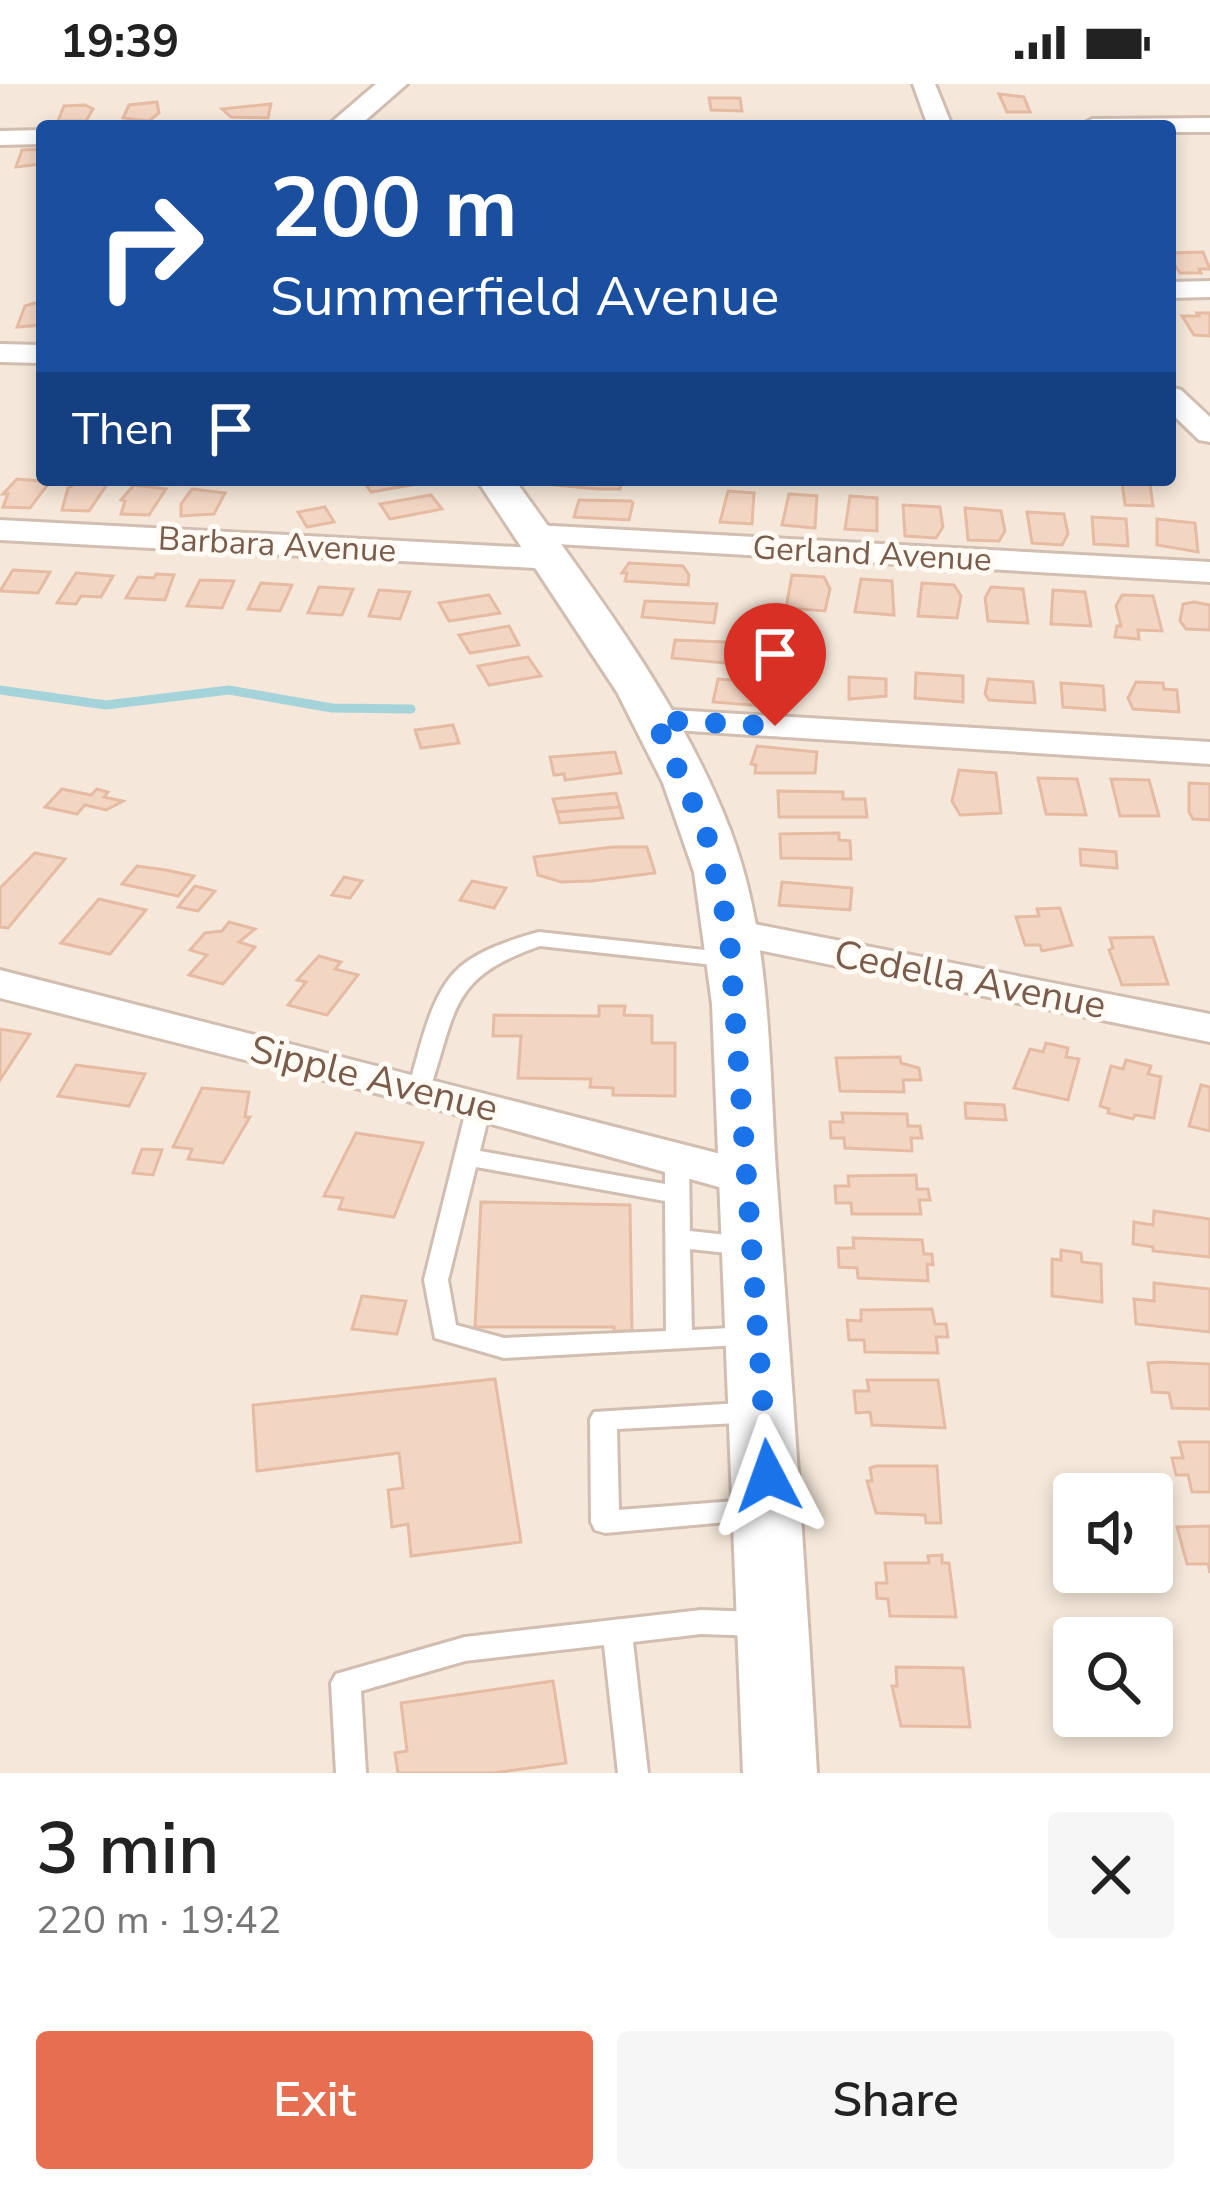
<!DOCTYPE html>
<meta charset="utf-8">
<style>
body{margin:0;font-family:"Nunito Sans",sans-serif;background:#f6f6f6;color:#222;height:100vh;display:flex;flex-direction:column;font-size:45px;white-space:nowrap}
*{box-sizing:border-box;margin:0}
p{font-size:39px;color:#767676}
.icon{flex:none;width:66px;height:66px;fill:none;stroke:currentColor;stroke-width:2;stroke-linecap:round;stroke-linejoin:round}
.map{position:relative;height:1689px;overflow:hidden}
.side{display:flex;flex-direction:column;background:#fff;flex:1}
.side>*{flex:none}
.banner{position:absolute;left:36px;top:36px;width:1140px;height:366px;border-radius:12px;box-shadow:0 6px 18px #0003;background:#1a4fa0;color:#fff;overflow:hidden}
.controls{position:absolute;left:1053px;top:1389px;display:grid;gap:24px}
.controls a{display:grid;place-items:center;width:120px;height:120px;border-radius:12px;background:#fff;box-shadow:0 6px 18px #0003;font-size:60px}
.pin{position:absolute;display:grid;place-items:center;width:102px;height:102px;color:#fff;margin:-123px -51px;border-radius:50% 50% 50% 0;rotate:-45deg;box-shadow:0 0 12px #0007}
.pin .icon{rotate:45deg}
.me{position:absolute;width:132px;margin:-66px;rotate:356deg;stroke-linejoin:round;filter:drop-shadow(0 0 9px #0008)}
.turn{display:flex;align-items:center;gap:42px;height:252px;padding:0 36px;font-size:54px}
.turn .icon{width:156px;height:156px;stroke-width:2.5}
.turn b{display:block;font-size:84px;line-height:102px}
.then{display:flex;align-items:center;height:114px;padding:0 36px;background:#0003;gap:24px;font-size:45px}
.round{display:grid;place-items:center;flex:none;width:126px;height:126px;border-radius:12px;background:#f6f6f6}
.overview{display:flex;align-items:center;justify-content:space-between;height:204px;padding:0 36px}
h1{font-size:72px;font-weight:600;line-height:90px}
.primary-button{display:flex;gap:24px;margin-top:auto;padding:24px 36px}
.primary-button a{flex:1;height:138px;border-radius:12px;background:#e76f51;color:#fff;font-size:48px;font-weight:600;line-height:138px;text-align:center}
.primary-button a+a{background:#f6f6f6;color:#222}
.status{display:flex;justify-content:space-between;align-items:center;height:84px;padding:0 60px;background:#fff;direction:ltr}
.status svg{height:33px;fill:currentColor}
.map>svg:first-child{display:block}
.residential{fill:#f5e8da;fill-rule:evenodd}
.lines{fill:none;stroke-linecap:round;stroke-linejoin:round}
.stream{stroke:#a5d3da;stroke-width:9}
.building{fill:#f3d5c3;stroke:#e6bba3;stroke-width:3}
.service-casing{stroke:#d1beb0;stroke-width:6}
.minor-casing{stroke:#d1beb0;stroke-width:6}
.tertiary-casing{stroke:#d1beb0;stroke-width:6}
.service{fill:#fff;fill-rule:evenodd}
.minor{fill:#fff;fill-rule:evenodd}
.tertiary{fill:#fff;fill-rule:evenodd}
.route{stroke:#1a73e8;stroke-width:21;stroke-dasharray:0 37.8}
.labels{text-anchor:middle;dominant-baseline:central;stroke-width:10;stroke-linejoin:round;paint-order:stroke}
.far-street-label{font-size:33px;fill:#7a5c4d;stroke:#fffaf3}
.street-label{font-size:39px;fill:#7a5c4d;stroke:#fffaf3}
</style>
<div class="status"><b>19:39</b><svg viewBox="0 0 49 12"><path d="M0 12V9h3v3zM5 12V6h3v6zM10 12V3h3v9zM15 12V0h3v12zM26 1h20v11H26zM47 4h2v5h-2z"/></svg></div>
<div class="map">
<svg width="1210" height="1689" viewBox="0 0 1210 1689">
<rect width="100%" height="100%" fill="#fdf6ec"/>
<path class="residential" d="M0,0H1210V1689H0ZM42,42H1170V396H42ZM1074,1410H1152V1488H1074ZM1074,1554H1152V1632H1074Z"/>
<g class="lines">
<path class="stream" d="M0,606L106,621L229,606L332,624L411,625"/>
</g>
<g class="building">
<path d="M999,10L1024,13L1030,28H1007Z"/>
<path d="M709,14H740L742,27L711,26Z"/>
<path d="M157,18L159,29L149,37L123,34L129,21Z"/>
<path d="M271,20L268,34L231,33L222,25Z"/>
<path d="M85,21L93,25L86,37H58L64,22Z"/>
<path d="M42,65V80L16,83L22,66Z"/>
<path d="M1203,168L1210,185H1199L1201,189H1180L1170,175V169Z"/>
<path d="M35,219H42V241L17,243L25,222Z"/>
<path d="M1197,229H1210V252L1194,251L1182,232H1199Z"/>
<path d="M17,395L41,397L49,399L30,424L3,423L8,410H3Z"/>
<path d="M84,396H110L89,427L62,426L68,404Z"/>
<path d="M363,396H421L423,399L371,408Z"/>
<path d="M556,396H622L620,405H597L555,401Z"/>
<path d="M1122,398L1150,400L1153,422L1125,421Z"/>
<path d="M134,401L166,405L149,431L121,430L125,417L121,416Z"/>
<path d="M192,405L225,409L214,430L181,432V420Z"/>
<path d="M728,407L754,409L752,440L720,438Z"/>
<path d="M789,410L817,412L815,444L782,441Z"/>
<path d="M431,411L442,425L390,435L380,420Z"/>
<path d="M850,412L877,414V447L845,445Z"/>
<path d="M579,416L631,417L633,419L629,436L574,433Z"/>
<path d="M903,421L940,423L943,443L936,454L905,452Z"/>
<path d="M325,423L334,438L307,443L298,428Z"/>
<path d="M965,424L1001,427L1005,447L999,457L968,456Z"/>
<path d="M1027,428L1064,430L1068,450L1062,461L1032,459Z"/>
<path d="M1092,433L1126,435L1128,462L1094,460Z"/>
<path d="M1157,435L1195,439L1198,468L1157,461Z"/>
<path d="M629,479L683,482L689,491L688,501L625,497L627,489H622Z"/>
<path d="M13,486L50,488L38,509L0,507Z"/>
<path d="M76,489L113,492L101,513L81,512L76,520L57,519Z"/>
<path d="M156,490L174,491L165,516L126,514L138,493L154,494Z"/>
<path d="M792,491L824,493L830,505L825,527L786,524Z"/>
<path d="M861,495L892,497L894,531L855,528Z"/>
<path d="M200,496L234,497L222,524L187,522Z"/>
<path d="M261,499L292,501L280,527L248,525Z"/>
<path d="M922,499L954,501L961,512L957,534L918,532Z"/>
<path d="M319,503L353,505L342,531L308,529Z"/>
<path d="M991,503L1023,505L1028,539L988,537L985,514Z"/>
<path d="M379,506L410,508L400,535L369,532Z"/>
<path d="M1053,506L1085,508L1091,542L1051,540Z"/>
<path d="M489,511L500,529L449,537L439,519Z"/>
<path d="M1122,511L1153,512L1162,547L1138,546L1139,555L1115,553L1117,542H1121L1116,522Z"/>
<path d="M645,517L717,520L714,539L642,533Z"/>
<path d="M1194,518L1210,521V546L1186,545L1180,537L1183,520Z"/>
<path d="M509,542L519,561L470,569L459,551Z"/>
<path d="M675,556L750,559L747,581L672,574Z"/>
<path d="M528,573L541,592L489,601L478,582Z"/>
<path d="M916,589L963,592V618L915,614Z"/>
<path d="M849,593L886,595V612L849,615Z"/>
<path d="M718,595L774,599L773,609L764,608L762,622L713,618Z"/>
<path d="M988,595L1033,598L1035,619L989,616L985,610Z"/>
<path d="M1136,598L1163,599L1164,605L1177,606L1179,628L1133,625L1128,614Z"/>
<path d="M1061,599L1103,602L1105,626L1063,623Z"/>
<path d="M453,641L459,659L421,664L415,646Z"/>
<path d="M757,662L817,668L815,689H755L756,681L751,680Z"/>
<path d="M615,668L621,689L565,696L564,690L554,691L550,673Z"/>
<path d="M959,686L996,689L1001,729L960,731L952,717Z"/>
<path d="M1038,694L1077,695L1086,731L1046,730Z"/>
<path d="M1111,695L1149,696L1159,732H1120Z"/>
<path d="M1189,699L1210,700V736L1193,735L1189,728Z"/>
<path d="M62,705L91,711L97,705L108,708L104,713L123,717L106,726L85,721L77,730L45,723Z"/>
<path d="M778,707L843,708V715H865L867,733H779Z"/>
<path d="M616,709L620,723L557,728L553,715Z"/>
<path d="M620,723L623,734L560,739L557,728Z"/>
<path d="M839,749V756L850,757L851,775L781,774L780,750Z"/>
<path d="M612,763H647L655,789L591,797L561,798L538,791L534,773Z"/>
<path d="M1080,765L1116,768L1117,784L1081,781Z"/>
<path d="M35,769L65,775L8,844L0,843V804Z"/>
<path d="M137,782L166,786L194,792L178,812L122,800Z"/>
<path d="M344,793L362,797L350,814L332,811Z"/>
<path d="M472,797L506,804L494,824L460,816Z"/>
<path d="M782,798L852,804L850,826L779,821Z"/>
<path d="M195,802L215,807L198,827L178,823Z"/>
<path d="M99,815L146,826L110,870L61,859Z"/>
<path d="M1060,824L1072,861L1042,867L1040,861H1025L1016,833L1039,832L1037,825Z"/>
<path d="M229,838L255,845L239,858L255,863L223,900L189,891L207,871L190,866L205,849L222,847Z"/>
<path d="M1153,853L1168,900L1122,901L1109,866L1113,864L1110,854Z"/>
<path d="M319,872L341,878L335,885L358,891L327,931L288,921L306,898L297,896Z"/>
<path d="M599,922H625L624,931L652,932V959H675V1012L613,1011V1004L590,1003L591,995L518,994L521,952H493L494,931L599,932Z"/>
<path d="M0,945L30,950L0,996Z"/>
<path d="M1046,959L1068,964L1066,973L1079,975L1068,1016L1014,1004L1030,965L1043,968Z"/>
<path d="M900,973L901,979L919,984L921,996H903L904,1008L840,1007L836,974Z"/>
<path d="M1126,976L1151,982L1148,990L1161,993L1154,1034L1135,1031L1133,1035L1108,1029L1109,1025L1100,1022L1111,982L1123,985Z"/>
<path d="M76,981L145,990L129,1022L58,1012Z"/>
<path d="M1201,1001L1210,1003V1047L1189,1042Z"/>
<path d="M202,1004L249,1008L245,1033H250L223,1079L188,1075L192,1065L173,1063Z"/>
<path d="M965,1019L1004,1021L1006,1036L966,1034Z"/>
<path d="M842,1029L907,1030L908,1042H920L922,1054H911L912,1067L845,1064L844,1054H831L830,1038H843Z"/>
<path d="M356,1049L423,1059L394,1133L339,1125L343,1114L324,1112Z"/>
<path d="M142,1065L162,1066L153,1091L133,1089Z"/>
<path d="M916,1091L917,1105H928L930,1116H919L921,1130H852L851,1119H836L835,1102H849L848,1092Z"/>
<path d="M481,1118L630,1121L632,1247H614V1243H475Z"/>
<path d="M1154,1127L1210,1135V1173L1153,1167V1163L1133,1160L1134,1138L1153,1141Z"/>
<path d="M853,1154L922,1156L924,1170H932L933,1181L927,1180L928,1197L858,1194L857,1184L839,1183L838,1164H854Z"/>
<path d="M1061,1166L1081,1169L1082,1178L1101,1180L1102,1218L1052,1212V1175L1061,1176Z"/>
<path d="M1154,1199L1210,1205V1248L1136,1240L1134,1215L1154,1217Z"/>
<path d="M362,1212L406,1217L397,1250L352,1245Z"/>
<path d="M932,1225L935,1240H946L948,1253H936L938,1269L865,1268L864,1256H849L847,1236L861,1237V1226Z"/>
<path d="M1162,1278L1210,1280V1325L1172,1324L1169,1309L1152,1308L1148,1279Z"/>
<path d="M495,1295L521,1458L411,1472L408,1440L392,1443L388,1406L403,1404L399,1369L257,1387L253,1321Z"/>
<path d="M867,1296H938L945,1344L872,1341L870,1328L856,1329L854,1307H869Z"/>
<path d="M1179,1358H1210V1408H1192L1188,1391H1176L1172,1374H1183Z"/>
<path d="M876,1382H937L941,1439H926L925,1431L876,1429L867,1397H872L870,1384Z"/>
<path d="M1210,1442V1489L1208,1480H1187L1177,1443Z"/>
<path d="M942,1471V1479H949L956,1533L890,1532L888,1515L877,1514L876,1499H887L885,1479H929L928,1472Z"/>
<path d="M896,1583L963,1584L970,1643L901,1642L892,1602H897Z"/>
<path d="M553,1597L566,1679L494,1689H398L395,1669L407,1667L401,1619Z"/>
</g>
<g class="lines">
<defs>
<g id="service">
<path d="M539,848L732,869L743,876L732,883L540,862C451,893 457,923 430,1005L427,1010H411L408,1005C420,967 429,910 460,883C481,865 514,855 539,848Z"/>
<path d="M479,1014L487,1017L491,1022L480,1067L665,1100V1075L669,1069H685L689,1075L690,1147L746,1153L755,1156L758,1162L755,1168L746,1171L690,1165L692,1246L749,1243L758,1246L762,1253L758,1260L504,1274L435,1254L424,1196L467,1022L471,1017ZM476,1083L665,1117L666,1247L504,1254L456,1241L448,1196Z"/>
<path d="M757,1318L766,1321L770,1328L766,1335L757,1338L617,1345L619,1426L761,1415L771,1418L775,1426L771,1434L605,1449L595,1446L591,1438L590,1335L594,1328Z"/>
<path d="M701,1526L761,1528L771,1531L775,1540L771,1549L761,1552L701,1550L633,1558L648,1689H618L604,1561L465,1577L361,1607L366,1689H336L331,1599L336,1590L465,1553Z"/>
</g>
<g id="minor">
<path d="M913,0H935L952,42H928Z"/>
<path d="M1210,34V48H1170V42H1080L1092,35Z"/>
<path d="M42,46V60L0,61V47Z"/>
<path d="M1210,197V213L1170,214V198Z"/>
<path d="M0,260L42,261V279L0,278Z"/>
<path d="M1170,303L1181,306L1210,333V358L1199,356L1170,328Z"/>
<path d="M0,436L554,465L571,475L554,485L0,456Z"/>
<path d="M534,441L1210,478V498L522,458L517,451L522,444Z"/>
<path d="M655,625L1210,658V680L642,644L636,636L642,628Z"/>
<path d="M729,835L1210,930V958L714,857L708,848L714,839Z"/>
<path d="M0,886L748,1077L765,1082L772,1094L765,1106L748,1111L419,1020L0,914Z"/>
</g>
<g id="tertiary">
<path d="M376,0H407L359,42H327Z"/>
<path d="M477,396H515C594,507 679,615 729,743C773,856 768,982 777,1101C792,1297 806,1493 817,1689H743L712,920L694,788L663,699L617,608Z"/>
</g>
</defs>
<use href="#service" class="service-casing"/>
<use href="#minor" class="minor-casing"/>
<use href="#tertiary" class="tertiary-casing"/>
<use href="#service" class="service"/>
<use href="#minor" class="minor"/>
<use href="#tertiary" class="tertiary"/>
</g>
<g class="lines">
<path class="route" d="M768,1392L729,848L706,748L655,636L775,642"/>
</g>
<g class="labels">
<g class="far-street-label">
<text transform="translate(277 461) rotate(3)">Barbara Avenue</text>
<text transform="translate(872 470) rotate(3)">Gerland Avenue</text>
</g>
<g class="street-label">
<text transform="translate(970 896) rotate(11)">Cedella Avenue</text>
<text transform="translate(374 995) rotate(14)">Sipple Avenue</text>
</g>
</g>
</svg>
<div class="controls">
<a><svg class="icon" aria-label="sound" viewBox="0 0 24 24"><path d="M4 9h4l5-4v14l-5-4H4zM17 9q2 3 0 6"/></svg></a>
<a><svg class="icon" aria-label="search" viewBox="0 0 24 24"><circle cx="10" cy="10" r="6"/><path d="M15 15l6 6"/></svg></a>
</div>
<div class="pin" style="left:775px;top:642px;background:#d93025"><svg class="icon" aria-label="arrive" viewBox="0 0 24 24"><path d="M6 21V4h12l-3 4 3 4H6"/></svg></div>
<svg class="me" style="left:768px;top:1392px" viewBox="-20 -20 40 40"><path d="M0-17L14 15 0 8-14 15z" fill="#1a73e8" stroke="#fff" stroke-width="4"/></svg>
<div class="banner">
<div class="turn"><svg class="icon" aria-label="right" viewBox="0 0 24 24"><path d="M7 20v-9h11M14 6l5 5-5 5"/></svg><div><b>200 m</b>Summerfield Avenue</div></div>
<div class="then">Then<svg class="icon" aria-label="arrive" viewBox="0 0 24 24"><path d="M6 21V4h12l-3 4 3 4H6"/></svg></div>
</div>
</div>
<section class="side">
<div class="overview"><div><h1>3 min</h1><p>220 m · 19:42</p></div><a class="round"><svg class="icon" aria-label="close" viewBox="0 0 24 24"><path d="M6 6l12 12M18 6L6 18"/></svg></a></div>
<div class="primary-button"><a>Exit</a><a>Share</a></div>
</section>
